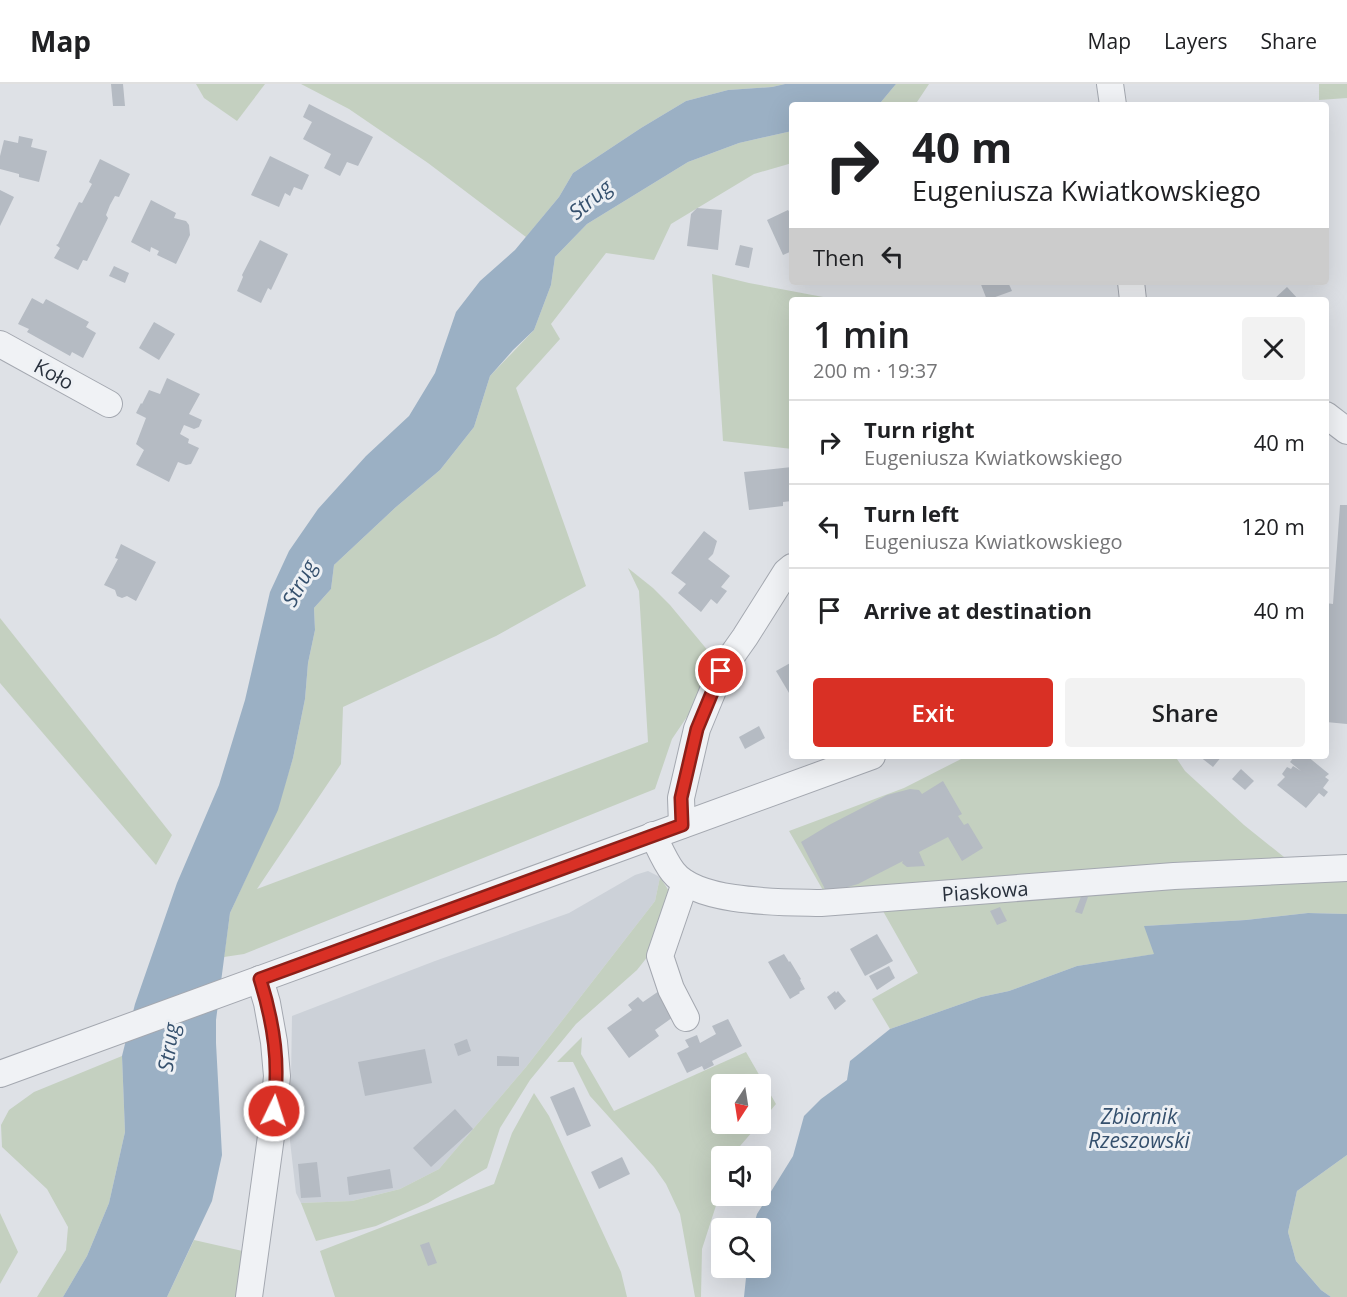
<!DOCTYPE html>
<meta charset="utf-8">
<style>
body{margin:0;font-family:"Open Sans",sans-serif;background:#f2f2f2;color:#202124;height:100vh;display:flex;flex-direction:column;font-size:22px;white-space:nowrap}
*{box-sizing:border-box;margin:0}
p{font-size:20px;color:#757577}
.icon{flex:none;width:33px;height:33px;fill:none;stroke:currentColor;stroke-width:2;stroke-linecap:round;stroke-linejoin:round}
.map{position:relative;flex:1;overflow:hidden}
.panel{position:absolute;left:789px;top:213px;width:540px;height:462px;display:flex;flex-direction:column;background:#fff;border-radius:6px;box-shadow:0 6px 24px #0002}
.panel>*{flex:none}
.guide{position:absolute;left:789px;top:18px;width:540px;height:183px;border-radius:6px;box-shadow:0 6px 24px #0002;background:#fff;color:#202124;overflow:hidden}
.needle{width:39px;rotate:192deg}
.controls{position:absolute;left:711px;top:990px;display:grid;gap:12px}
.controls a{display:grid;place-items:center;width:60px;height:60px;border-radius:6px;background:#fff;box-shadow:0 6px 24px #0002;font-size:30px}
.pin{position:absolute;display:grid;place-items:center;width:51px;height:51px;color:#fff;margin:-26px;border:3px solid #fff;border-radius:50%;box-shadow:0 2px 6px #0007}
.me{position:absolute;width:66px;margin:-33px;rotate:4deg;stroke-linejoin:round;filter:drop-shadow(0 0 4px #0008)}
.turn{display:flex;align-items:center;gap:21px;height:126px;padding:0 24px;font-size:27px}
.turn .icon{width:78px;height:78px;stroke-width:2.5}
.turn b{display:block;font-size:42px;line-height:51px}
.then{display:flex;align-items:center;height:57px;padding:0 24px;background:#0003;gap:12px;font-size:22px}
.round{display:grid;place-items:center;flex:none;width:63px;height:63px;border-radius:6px;background:#f2f2f2}
.overview{display:flex;align-items:center;justify-content:space-between;height:102px;padding:0 24px}
h1{font-size:36px;font-weight:600;line-height:45px}
.cta{display:flex;gap:12px;margin-top:auto;padding:12px 24px}
.cta a{flex:1;height:69px;border-radius:6px;background:#d93025;color:#fff;font-size:24px;font-weight:600;line-height:69px;text-align:center}
.cta a+a{background:#f2f2f2;color:#202124}
ul{padding:0;list-style:none}
li{display:flex;align-items:center;gap:18px;height:84px;padding:0 24px;border-top:2px solid #e0e0e0}
li div{flex:1}
li b{display:block;font-size:22px}
li em{font-style:normal}
header{display:flex;align-items:center;gap:36px;box-sizing:border-box;height:84px;padding:0 30px;background:#fff;border-bottom:2px solid #e0e0e0}
header strong{font-size:28px}
nav{display:flex;gap:33px;margin-inline-start:auto;font-size:21px}
.map>svg:first-child{display:block}
.built{fill:#ccd1d8}
.green{fill:#c4d0c0}
.water{fill:#9bb0c4}
.building{fill:#b5bbc3}
.lines{fill:none;stroke-linecap:round;stroke-linejoin:round}
.minor-casing{stroke:#a4a8b0;stroke-width:28}
.minor{stroke:#f0f2f5;stroke-width:26}
.route-casing{stroke:#8d1f18;stroke-width:15}
.route{stroke:#d93025;stroke-width:10}
.labels{text-anchor:middle;dominant-baseline:central;stroke-width:6;stroke-linejoin:round;paint-order:stroke}
.street-label{font-size:20px;fill:#28303c;stroke:#edf0f4}
.water-label{font-size:21px;font-style:italic;fill:#35506d;stroke:#edf0f4}
</style>
<header>
<strong>Map</strong>
<nav><a>Map</a><a>Layers</a><a>Share</a></nav>
</header>
<div class="map">
<svg width="1347" height="1213" viewBox="0 0 1347 1213">
<rect width="100%" height="100%" fill="#dee1e6"/>
<path class="built" d="M648,787L660,793L655,817L526,983L439,1085L400,1105L352,1117L301,1119L296,1109L290,1057L292,932L435,877L569,829L635,791Z"/>
<g class="green">
<path d="M196,0H265L237,37L204,14Z"/>
<path d="M301,0H785L772,3L728,6L686,17L641,44L573,89L559,113L526,153L428,79L349,25Z"/>
<path d="M896,0H929L915,21H874L881,18Z"/>
<path d="M1319,0H1347V14L1319,16Z"/>
<path d="M792,47V79L754,90L671,140L654,176L606,169L551,240L560,255L516,304L586,502L496,552L343,623L341,680L257,805L648,658L639,507L628,484L653,504L670,521L714,574L695,621L672,655L655,705L244,870L224,873L230,829L277,726L293,674L305,615L308,579L315,546L314,524L331,505L334,481L396,423L440,386L474,343L490,292L534,246L551,201L555,173L587,140L688,78L739,59Z"/>
<path d="M712,190L749,199L839,216H792V365L723,357Z"/>
<path d="M0,534L172,751L156,781L0,599Z"/>
<path d="M967,672H1175L1185,687L1244,741L1289,777L828,815L789,747L904,704Z"/>
<path d="M1347,787V830L1308,829L1246,836L1145,842L1155,870L1077,882L1009,907L981,913L890,945L872,915L918,889L879,820Z"/>
<path d="M660,793L669,807L656,862L637,886L576,940L530,996L500,1044L487,1084L428,1119L376,1142L316,1157L301,1119L352,1117L400,1105L439,1085L526,983L655,817Z"/>
<path d="M582,953L581,970L614,1027L746,968L776,1020L761,1038L760,1000H722V1040H759L734,1069L733,1072H722L721,1106L702,1165L701,1213H695L680,1130L666,1100L654,1083L590,1012L573,978H557Z"/>
<path d="M122,972L125,1048L109,1119L87,1172L63,1213H37L66,1166L68,1143L47,1105L2,1063L1,1041L9,1026L34,1008Z"/>
<path d="M534,1009L549,1032L621,1188L627,1213H335L320,1167L494,1100L512,1049Z"/>
<path d="M1347,1071V1213H1331L1321,1206L1296,1177L1288,1148L1297,1107Z"/>
<path d="M0,1129L18,1168L0,1200Z"/>
<path d="M194,1156L247,1168L259,1213H167Z"/>
</g>
<g class="water">
<path d="M785,0H896L881,18L874,21H792V47L739,59L688,78L587,140L555,173L551,201L534,246L513,266L490,292L474,343L440,386L396,423L334,481L331,505L314,524L315,546L308,579L305,615L293,674L278,726L230,829L216,936V959L222,1071L212,1117L167,1213H63L87,1172L109,1119L125,1048L122,972L135,920L177,799L219,701L245,616L270,508L289,467L318,425L366,372L409,332L435,289L456,228L480,197L515,166L559,113L573,89L641,44L686,17L728,6L772,3Z"/>
<path d="M1308,829L1347,830V1071L1297,1107L1288,1148L1296,1177L1321,1206L1331,1213H744L747,1184H760V1144H753L757,1130L793,1072L804,1032L821,1015L847,996L850,977L890,945L981,913L1009,907L1077,882L1154,870L1144,842L1246,836Z"/>
</g>
<g class="building">
<path d="M111,0H123L125,22H113Z"/>
<path d="M309,20L373,53L358,82L347,78L340,92L324,84L331,70L303,55L312,38L303,33Z"/>
<path d="M19,52L33,55L31,63L47,67L39,98L19,93V90L0,85V72L4,56L18,59Z"/>
<path d="M270,72L309,91L302,106L294,103L290,112L285,109L279,123L251,111Z"/>
<path d="M100,75L130,90L119,113L115,112L110,121L106,131L108,134L87,177L83,176L78,186L54,174L60,164L56,161L58,160L79,118L82,119L92,100L89,98Z"/>
<path d="M0,106L14,113L0,142Z"/>
<path d="M151,116L176,129L174,134L186,137L189,141L190,151L176,180L157,171L159,167L151,163L150,168L131,158Z"/>
<path d="M697,124L722,126L718,166L687,162L691,130Z"/>
<path d="M788,126L790,129H792V167L783,171L767,136Z"/>
<path d="M260,156L288,170L271,206L268,204L261,219L237,207L243,193L242,191Z"/>
<path d="M740,161L753,164L749,184L735,181Z"/>
<path d="M114,182L129,189L125,199L109,192Z"/>
<path d="M980,198H1008L1012,207L987,216Z"/>
<path d="M1287,203L1299,216H1273Z"/>
<path d="M32,214L43,220L46,215L89,238L86,243L96,249L83,274L72,268L70,272L27,248L29,245L18,240Z"/>
<path d="M154,238L175,250L159,276L139,264Z"/>
<path d="M167,294L200,310L189,330L202,336L199,343L194,345L184,341L180,350L189,355L188,359L199,364L191,380L186,381L178,378L169,398L136,381L144,366L136,360L146,334L136,329L141,319L142,320L149,306L160,310Z"/>
<path d="M792,383V417L783,418V422L749,426L744,388Z"/>
<path d="M1340,421H1347V640L1326,638V597L1329,559L1326,558V519L1333,520Z"/>
<path d="M704,447L717,457L713,470L708,475L730,492L721,503L727,507L717,520L711,515L701,528L678,509L686,500L671,489Z"/>
<path d="M121,460L156,478L136,517L127,512L122,514L117,512L115,506L104,501L118,475L115,474Z"/>
<path d="M792,578V614L776,587Z"/>
<path d="M759,642L765,654L745,665L739,653Z"/>
<path d="M1199,672H1222L1213,683Z"/>
<path d="M1295,672H1307L1329,690L1325,693L1329,696L1323,704L1328,708L1324,713L1319,709L1306,724L1277,701L1285,693L1282,690L1287,683L1291,685L1293,682L1301,687L1290,678Z"/>
<path d="M1241,685L1254,697L1245,706L1232,695Z"/>
<path d="M943,697L962,730L958,732L964,741L968,739L983,764L962,777L948,753L919,768L925,782L907,783L902,779L903,777L858,800L827,809L801,758L829,741L887,711L910,705L919,706L922,710Z"/>
<path d="M1082,810L1088,813L1082,830L1075,828Z"/>
<path d="M1000,823L1007,837L997,841L990,827Z"/>
<path d="M877,850L893,877L865,892L850,865Z"/>
<path d="M784,870L789,878L790,877L801,895L800,896L805,905L799,908L800,909L790,915L768,878Z"/>
<path d="M889,882L895,894L877,906L869,892Z"/>
<path d="M659,907L676,931L655,946L659,952L629,974L607,944L632,926L628,921L638,913L643,918Z"/>
<path d="M835,907L836,909L838,907L846,917L835,926L827,913Z"/>
<path d="M728,935L742,962L712,977L714,981L704,986L702,982L687,989L677,969L689,963L685,956L697,951L700,959L716,950L712,942Z"/>
<path d="M467,955L471,967L458,972L454,960Z"/>
<path d="M425,965L432,999L365,1012L358,978Z"/>
<path d="M497,972L519,973V982H497Z"/>
<path d="M574,1003L591,1042L567,1052L550,1013Z"/>
<path d="M455,1025L473,1045L431,1083L413,1064Z"/>
<path d="M622,1073L630,1090L599,1105L591,1088Z"/>
<path d="M317,1078L321,1113L301,1114L298,1080Z"/>
<path d="M390,1085L393,1104L349,1111L347,1093Z"/>
<path d="M429,1158L437,1179L428,1182L420,1161Z"/>
</g>
<g class="lines">
<defs>
<g id="minor">
<path d="M1110,0L1113,21"/>
<path d="M1131,198L1133,216"/>
<path d="M0,260L109,320"/>
<path d="M1326,331L1347,347"/>
<path d="M682,741L681,714L697,645L721,587L745,553L786,488L792,483"/>
<path d="M653,751C659,763 665,778 673,788C698,820 783,818 821,819L1174,792L1347,784"/>
<path d="M685,799L660,872L671,905L686,934"/>
<path d="M0,990L872,672"/>
<path d="M249,1213L272,1045L277,992L274,958L267,919L260,895"/>
</g>
</defs>
<use href="#minor" class="minor-casing"/>
<use href="#minor" class="minor"/>
</g>
<g class="lines">
<defs>
<path id="route" d="M274,1027C275,1016 276,1005 276,994C277,961 270,927 260,895L682,741L681,714L697,645L721,587"/>
</defs>
<use href="#route" class="route-casing"/>
<use href="#route" class="route"/>
</g>
<g class="labels">
<g class="street-label">
<text transform="translate(54 290) rotate(29)">Koło</text>
<text transform="translate(985 807) rotate(-4)">Piaskowa</text>
</g>
<g class="water-label">
<text transform="translate(590 115) rotate(-40)">Strug</text>
<text transform="translate(299 499) rotate(-62)">Strug</text>
<text transform="translate(168 963) rotate(-82)">Strug</text>
<text x="1139" y="1032">Zbiornik<tspan x="1139" dy="24">Rzeszowski</tspan></text>
</g>
</g>
</svg>
<div class="controls">
<a><svg class="needle" viewBox="-14 -14 28 28"><path d="M0-13l5 13h-10z" fill="#e53935"/><path d="M0 13l5-13h-10z" fill="#757577"/></svg></a>
<a><svg class="icon" aria-label="sound" viewBox="0 0 24 24"><path d="M4 9h4l5-4v14l-5-4H4zM17 9q2 3 0 6"/></svg></a>
<a><svg class="icon" aria-label="search" viewBox="0 0 24 24"><circle cx="10" cy="10" r="6"/><path d="M15 15l6 6"/></svg></a>
</div>
<div class="pin" style="left:721px;top:587px;background:#d93025"><svg class="icon" aria-label="arrive" viewBox="0 0 24 24"><path d="M6 21V4h12l-3 4 3 4H6"/></svg></div>
<svg class="me" style="left:274px;top:1027px" viewBox="-20 -20 40 40"><circle r="17" fill="#d93025" stroke="#fff" stroke-width="3"/><path d="M0-11L8 9 0 5-8 9z" fill="#fff"/></svg>
<div class="guide">
<div class="turn"><svg class="icon" aria-label="right" viewBox="0 0 24 24"><path d="M7 20v-9h11M14 6l5 5-5 5"/></svg><div><b>40 m</b>Eugeniusza Kwiatkowskiego</div></div>
<div class="then">Then<svg class="icon" aria-label="left" viewBox="0 0 24 24"><path d="M17 20v-9H6M10 6l-5 5 5 5"/></svg></div>
</div>
<section class="panel">
<div class="overview"><div><h1>1 min</h1><p>200 m · 19:37</p></div><a class="round"><svg class="icon" aria-label="close" viewBox="0 0 24 24"><path d="M6 6l12 12M18 6L6 18"/></svg></a></div>
<ul>
<li><svg class="icon" aria-label="right" viewBox="0 0 24 24"><path d="M7 20v-9h11M14 6l5 5-5 5"/></svg><div><b>Turn right</b><p>Eugeniusza Kwiatkowskiego</p></div><em>40 m</em></li>
<li><svg class="icon" aria-label="left" viewBox="0 0 24 24"><path d="M17 20v-9H6M10 6l-5 5 5 5"/></svg><div><b>Turn left</b><p>Eugeniusza Kwiatkowskiego</p></div><em>120 m</em></li>
<li><svg class="icon" aria-label="arrive" viewBox="0 0 24 24"><path d="M6 21V4h12l-3 4 3 4H6"/></svg><div><b>Arrive at destination</b></div><em>40 m</em></li>
</ul>
<div class="cta"><a>Exit</a><a>Share</a></div>
</section>
</div>
